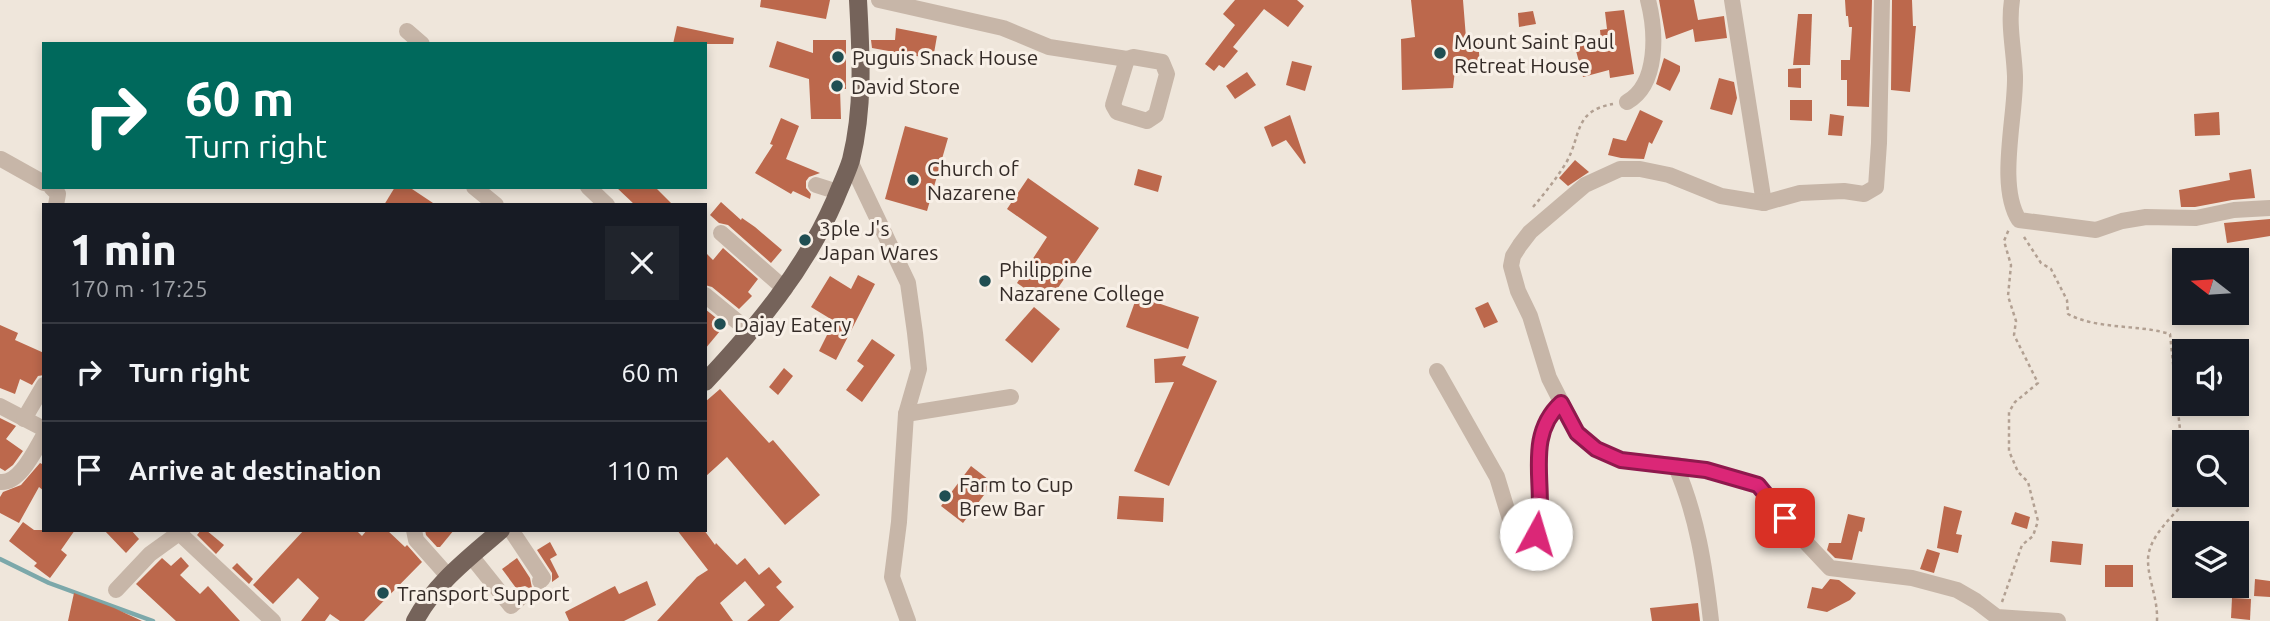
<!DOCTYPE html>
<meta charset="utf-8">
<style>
body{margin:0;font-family:Ubuntu,sans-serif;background:#20242c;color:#f1f3f6;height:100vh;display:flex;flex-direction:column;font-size:26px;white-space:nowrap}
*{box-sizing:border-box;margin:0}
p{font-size:23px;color:#9ea1a6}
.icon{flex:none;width:38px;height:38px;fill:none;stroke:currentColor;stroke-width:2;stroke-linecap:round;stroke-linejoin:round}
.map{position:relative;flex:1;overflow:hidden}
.sheet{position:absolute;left:42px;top:203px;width:665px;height:329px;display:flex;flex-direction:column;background:#171b24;border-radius:0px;box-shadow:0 4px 10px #0003}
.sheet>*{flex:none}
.banner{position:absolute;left:42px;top:42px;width:665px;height:147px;border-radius:0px;box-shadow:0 4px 10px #0003;background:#00695c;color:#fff;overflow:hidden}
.needle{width:46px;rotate:287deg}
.buttons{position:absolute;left:2172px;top:248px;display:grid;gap:14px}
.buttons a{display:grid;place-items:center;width:77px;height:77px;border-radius:0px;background:#171b24;box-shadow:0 4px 10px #0003;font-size:35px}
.pin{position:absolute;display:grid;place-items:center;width:60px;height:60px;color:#fff;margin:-30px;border-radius:14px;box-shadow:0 4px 10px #0006}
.me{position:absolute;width:77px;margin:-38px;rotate:6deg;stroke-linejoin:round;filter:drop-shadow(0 0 5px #0008)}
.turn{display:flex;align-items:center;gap:24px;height:147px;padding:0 28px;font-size:32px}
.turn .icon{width:91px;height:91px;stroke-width:2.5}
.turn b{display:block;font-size:49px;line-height:60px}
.round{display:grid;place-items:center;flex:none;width:74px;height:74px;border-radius:0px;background:#20242c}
.headline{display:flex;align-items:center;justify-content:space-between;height:119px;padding:0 28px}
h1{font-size:42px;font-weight:800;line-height:52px}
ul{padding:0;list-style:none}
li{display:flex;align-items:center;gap:21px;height:98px;padding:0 28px;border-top:2px solid #363941}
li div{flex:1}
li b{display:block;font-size:26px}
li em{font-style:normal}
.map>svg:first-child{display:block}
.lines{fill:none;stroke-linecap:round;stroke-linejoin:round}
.stream{stroke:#7ca8aa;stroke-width:4.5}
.building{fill:#bc684c}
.path{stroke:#b2a092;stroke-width:2.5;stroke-dasharray:3.5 3.5;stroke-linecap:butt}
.minor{stroke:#c7b6a8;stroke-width:16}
.major{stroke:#75635a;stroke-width:18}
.route-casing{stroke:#8e194d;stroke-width:18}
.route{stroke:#db2777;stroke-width:12}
.poi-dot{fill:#204e52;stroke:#f8f0e7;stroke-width:2.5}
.labels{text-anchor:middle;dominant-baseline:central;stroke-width:6;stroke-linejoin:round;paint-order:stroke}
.poi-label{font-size:21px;fill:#342b27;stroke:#f8f0e7;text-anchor:start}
</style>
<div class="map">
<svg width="2270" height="621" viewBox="0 0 2270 621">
<rect width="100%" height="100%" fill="#efe6db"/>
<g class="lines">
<path class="stream" d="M0,559L49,583L153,621"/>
</g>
<g class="building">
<path d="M761,0H830L826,19L760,7Z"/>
<path d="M1235,0H1297L1304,6L1288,27L1264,9L1233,47L1238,51L1224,68L1219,65L1214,71L1205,64L1235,25L1223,14Z"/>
<path d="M1411,0H1463L1466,38H1478L1480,67L1455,70L1453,88L1402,90L1401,39L1415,37Z"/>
<path d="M1659,0H1694L1698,20L1724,16L1727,38L1695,42L1693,29L1666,39Z"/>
<path d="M1845,0H1872L1869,107L1847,106V80H1841V60H1850L1852,27H1849L1848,16H1846Z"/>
<path d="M1892,0H1912L1913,26H1916L1910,92L1891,90Z"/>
<path d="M1624,10L1634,74L1610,78L1609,70L1583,77L1575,47L1601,40L1600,30L1607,29L1605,12Z"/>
<path d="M1533,11L1536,24L1519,27L1518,13Z"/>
<path d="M1798,14H1812L1810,65H1793Z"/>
<path d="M677,26L734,38L733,44H673Z"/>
<path d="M896,28L937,36L933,59L872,48L871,40H895Z"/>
<path d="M813,40H846V89H840L841,119H811L809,79L769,67L777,41L813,53Z"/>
<path d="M1664,58L1680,66V71L1670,91L1656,84Z"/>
<path d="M1292,61L1312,66L1305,91L1286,85Z"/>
<path d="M1801,68V88L1788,87V69Z"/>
<path d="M1247,72L1256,85L1235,99L1226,86Z"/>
<path d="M1719,78L1734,82L1737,98L1732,115L1710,109Z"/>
<path d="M1790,100H1812V121L1790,120Z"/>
<path d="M1640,110L1663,121L1652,144L1649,142L1644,159L1621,158L1608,155L1613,138L1626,141Z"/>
<path d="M2219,112L2220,135L2195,136L2194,114Z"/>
<path d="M1830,114L1844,116L1842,136L1828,135Z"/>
<path d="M1290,115L1306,163L1304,164L1286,140L1272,147L1264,127Z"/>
<path d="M781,118L799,126L786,159L820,173L809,177L806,181V188L811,194L810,199L793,191L791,194L755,173L773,145L770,144Z"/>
<path d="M905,126L948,138L927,211L885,199Z"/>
<path d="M1575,160L1589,172L1568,186L1559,178Z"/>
<path d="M1138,169L1162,176L1158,192L1134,185Z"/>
<path d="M2251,169L2255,198L2232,200L2195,207H2181L2179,190L2230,180L2229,173Z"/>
<path d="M1028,178L1099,228L1047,304L1017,283L1047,237L1007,209Z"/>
<path d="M395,187H409L436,205H384Z"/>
<path d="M616,187H655L673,205H635Z"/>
<path d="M721,202L741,220L742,218L755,227L782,250L771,263L728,225L719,223L710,215Z"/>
<path d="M2270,219V236L2227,243L2224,223Z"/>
<path d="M723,248L758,279L748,292L752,296L739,309L712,287L705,285V252L713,260Z"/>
<path d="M858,275L875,284L836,360L819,351L834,321L811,307L830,276L851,289Z"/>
<path d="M1137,296L1199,317L1188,349L1126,327Z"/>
<path d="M1488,302L1498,322L1484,328L1475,308Z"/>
<path d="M1034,307L1060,329L1032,363L1005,340Z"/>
<path d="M705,309L725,325L705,349Z"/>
<path d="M0,325L18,333L15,340L44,353V375L38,376L32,385L20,379L15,394L0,388Z"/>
<path d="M872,339L895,355L862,402L846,390L864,366L857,361Z"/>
<path d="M1186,356L1182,365L1217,381L1169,486L1134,471L1174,382L1155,383L1154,359Z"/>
<path d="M784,368L793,376L778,395L769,387Z"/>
<path d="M720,389L769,443L773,440L820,495L785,525L727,457L705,477V402Z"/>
<path d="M0,418L16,426L6,439L23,451L13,465L5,471L0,468Z"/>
<path d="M40,463L44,465V491L39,487L19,523L0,513V497L3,492L21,485Z"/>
<path d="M971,466L993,483L963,523L941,506Z"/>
<path d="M1119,496L1164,498L1163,522L1117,519Z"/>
<path d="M1944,506L1962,511L1956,534L1962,535L1958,553L1937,548Z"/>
<path d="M2015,512L2030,517L2027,529L2011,524Z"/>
<path d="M1848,514L1865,518L1862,532L1859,531L1852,560L1835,558L1827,550L1829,543H1841Z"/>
<path d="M23,522L34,530H75L61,550L67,555L50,578L34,566L37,563L9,541Z"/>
<path d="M104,530H131L139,539L126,553Z"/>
<path d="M201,530H206L224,545L216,554L197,535Z"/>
<path d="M304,530H356L362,536L367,530H387L405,547L407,545L422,562L364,621H340L330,614L325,621H301L319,598L298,578L273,604L253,585Z"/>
<path d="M425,530H454L440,547H437L426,535Z"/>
<path d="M677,530H704L715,545L716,543L737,565L745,558L759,575L769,567L782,582L776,587L794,607L779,621H747L765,605L745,581L720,603L733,621H657L697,577L708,570Z"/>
<path d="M2052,541L2083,544L2081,565L2050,562Z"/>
<path d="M550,542L557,555L550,559L559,577L552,582V573L537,550Z"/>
<path d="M1927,549L1940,553L1934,573L1920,569Z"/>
<path d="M181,557L189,566L180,575L200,594L208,586L240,621H176L136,584L162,558L171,566Z"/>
<path d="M517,558L530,578L532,588L541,591L532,598L529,588L525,586L516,588L502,569Z"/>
<path d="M237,563L253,579L249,584L232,568Z"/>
<rect x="2105" y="565" width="28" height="22"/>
<path d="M1830,579L1839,580L1856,593L1850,600L1827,612L1807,608L1812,587L1822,589Z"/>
<path d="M2255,579L2270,581V597L2254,596Z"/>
<path d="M647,581L656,605L624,621H569L565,612L615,586L619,594Z"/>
<path d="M74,593L114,608L142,621H68Z"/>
<path d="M2232,598L2251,599L2250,620L2231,618Z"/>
<path d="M1698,603L1700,621H1652L1650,608Z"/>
</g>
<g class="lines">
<g class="path">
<path d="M1533,207C1545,193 1556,179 1566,163C1582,135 1573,111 1613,104"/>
<path d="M2024,237L2041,263L2051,269L2067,300L2068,314C2098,330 2137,324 2170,334L2184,468"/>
<path d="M2002,602L2022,545L2033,536L2038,521L2028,482L2018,472L2009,451V412L2015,402L2038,383L2014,335L2016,321L2008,296L2011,265L2004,241L2009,229"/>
<path d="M2157,621C2158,598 2148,580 2148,560C2148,537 2173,516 2187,500V495"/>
</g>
<g class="minor">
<path d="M879,0L1003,28L1049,47L1127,59"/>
<path d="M1732,0L1764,203"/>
<path d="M2012,0C2008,25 2014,50 2015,76C2016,117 1997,185 2019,220L2096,230L2122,221L2146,217L2196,218L2234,210L2270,208"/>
<path d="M407,31L422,44"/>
<path d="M1133,57L1162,62L1167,74L1156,115L1147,121L1117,112L1113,105L1127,59Z"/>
<path d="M1627,102C1659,84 1656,31 1648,0"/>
<path d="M1,159L44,183"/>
<path d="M850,161L908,283L915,333L919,369L906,414L899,522L892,577L908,621"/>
<path d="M816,185L838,192"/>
<path d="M51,187L58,194L56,205"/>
<path d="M474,187L496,205"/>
<path d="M588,187L607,205"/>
<path d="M721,233L785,289"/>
<path d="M705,295L750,332"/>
<path d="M1437,371L1497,477L1512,526L1529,540C1558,517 1516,444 1561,403"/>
<path d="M0,406L44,429"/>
<path d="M906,414L1011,397"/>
<path d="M24,419L44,385"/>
<path d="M1675,465L1706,470L1758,485L1798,534L1830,568L1912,578L1957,590L1976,601L1997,617L2058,621"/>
<path d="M0,482C20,484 35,450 44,435"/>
<path d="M176,530L273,621"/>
<path d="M414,530L416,540L448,576"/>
<path d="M511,530L543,578L540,581"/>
<path d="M471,556L511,606L522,596"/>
<path d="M116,590L150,554L179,533"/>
<path d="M1711,621C1705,568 1697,514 1675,465L1621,460L1596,449L1577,433L1549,378L1530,316L1518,291L1511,266L1513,256L1520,245L1530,232L1585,185L1620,169H1640L1669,175L1721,196L1764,203L1800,193L1844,191L1864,194L1876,187L1879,143L1882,0"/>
</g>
<g class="major">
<path d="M705,382C757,327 805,269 835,200C840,187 847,173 851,160C864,108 861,53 858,0"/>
<path d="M415,621C435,583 469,558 501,530"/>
</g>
</g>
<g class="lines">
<defs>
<path id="route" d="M1536,534C1549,491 1522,439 1561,403L1577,433L1596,449L1621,460L1706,470L1758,485L1785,518"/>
</defs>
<use href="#route" class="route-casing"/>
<use href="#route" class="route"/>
</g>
<g class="poi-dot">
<circle cx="1440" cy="53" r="7"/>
<circle cx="838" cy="57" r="7"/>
<circle cx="837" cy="86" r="7"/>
<circle cx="913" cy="180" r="7"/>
<circle cx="805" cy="240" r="7"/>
<circle cx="985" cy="281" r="7"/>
<circle cx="720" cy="324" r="7"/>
<circle cx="945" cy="496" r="7"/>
<circle cx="383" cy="593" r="7"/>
</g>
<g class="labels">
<g class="poi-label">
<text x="1454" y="41">Mount Saint Paul<tspan x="1454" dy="24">Retreat House</tspan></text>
<text x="852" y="57">Puguis Snack House</text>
<text x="851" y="86">David Store</text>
<text x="927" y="168">Church of<tspan x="927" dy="24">Nazarene</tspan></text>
<text x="819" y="228">3ple J's<tspan x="819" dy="24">Japan Wares</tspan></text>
<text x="999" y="269">Philippine<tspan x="999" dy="24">Nazarene College</tspan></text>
<text x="734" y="324">Dajay Eatery</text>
<text x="959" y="484">Farm to Cup<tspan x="959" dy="24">Brew Bar</tspan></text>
<text x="397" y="593">Transport Support</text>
</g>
</g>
</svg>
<div class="buttons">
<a><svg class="needle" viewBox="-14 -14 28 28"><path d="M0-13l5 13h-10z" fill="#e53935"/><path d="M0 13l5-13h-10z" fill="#9ea1a6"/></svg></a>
<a><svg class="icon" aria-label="sound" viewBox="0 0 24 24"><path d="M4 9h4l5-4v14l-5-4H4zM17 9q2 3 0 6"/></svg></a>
<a><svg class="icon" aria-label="search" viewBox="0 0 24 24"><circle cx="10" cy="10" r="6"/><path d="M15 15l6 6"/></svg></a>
<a><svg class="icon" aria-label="layers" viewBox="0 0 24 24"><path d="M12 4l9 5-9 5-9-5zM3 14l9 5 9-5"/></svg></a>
</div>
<div class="pin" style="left:1785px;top:518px;background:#d93025"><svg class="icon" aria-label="arrive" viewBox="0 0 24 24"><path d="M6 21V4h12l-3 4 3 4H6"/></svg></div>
<svg class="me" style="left:1536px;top:534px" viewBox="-20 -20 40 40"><circle r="19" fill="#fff"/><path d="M0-13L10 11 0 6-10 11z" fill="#db2777"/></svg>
<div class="banner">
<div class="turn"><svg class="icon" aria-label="right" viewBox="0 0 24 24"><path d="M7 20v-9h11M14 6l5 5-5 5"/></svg><div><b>60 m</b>Turn right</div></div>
</div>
<section class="sheet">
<div class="headline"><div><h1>1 min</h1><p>170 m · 17:25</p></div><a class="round"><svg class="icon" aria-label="close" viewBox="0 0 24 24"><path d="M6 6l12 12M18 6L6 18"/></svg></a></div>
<ul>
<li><svg class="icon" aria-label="right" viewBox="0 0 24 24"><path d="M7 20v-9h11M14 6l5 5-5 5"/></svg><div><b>Turn right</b></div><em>60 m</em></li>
<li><svg class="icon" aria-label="arrive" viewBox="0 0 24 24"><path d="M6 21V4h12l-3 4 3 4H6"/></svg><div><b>Arrive at destination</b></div><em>110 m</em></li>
</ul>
</section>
</div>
